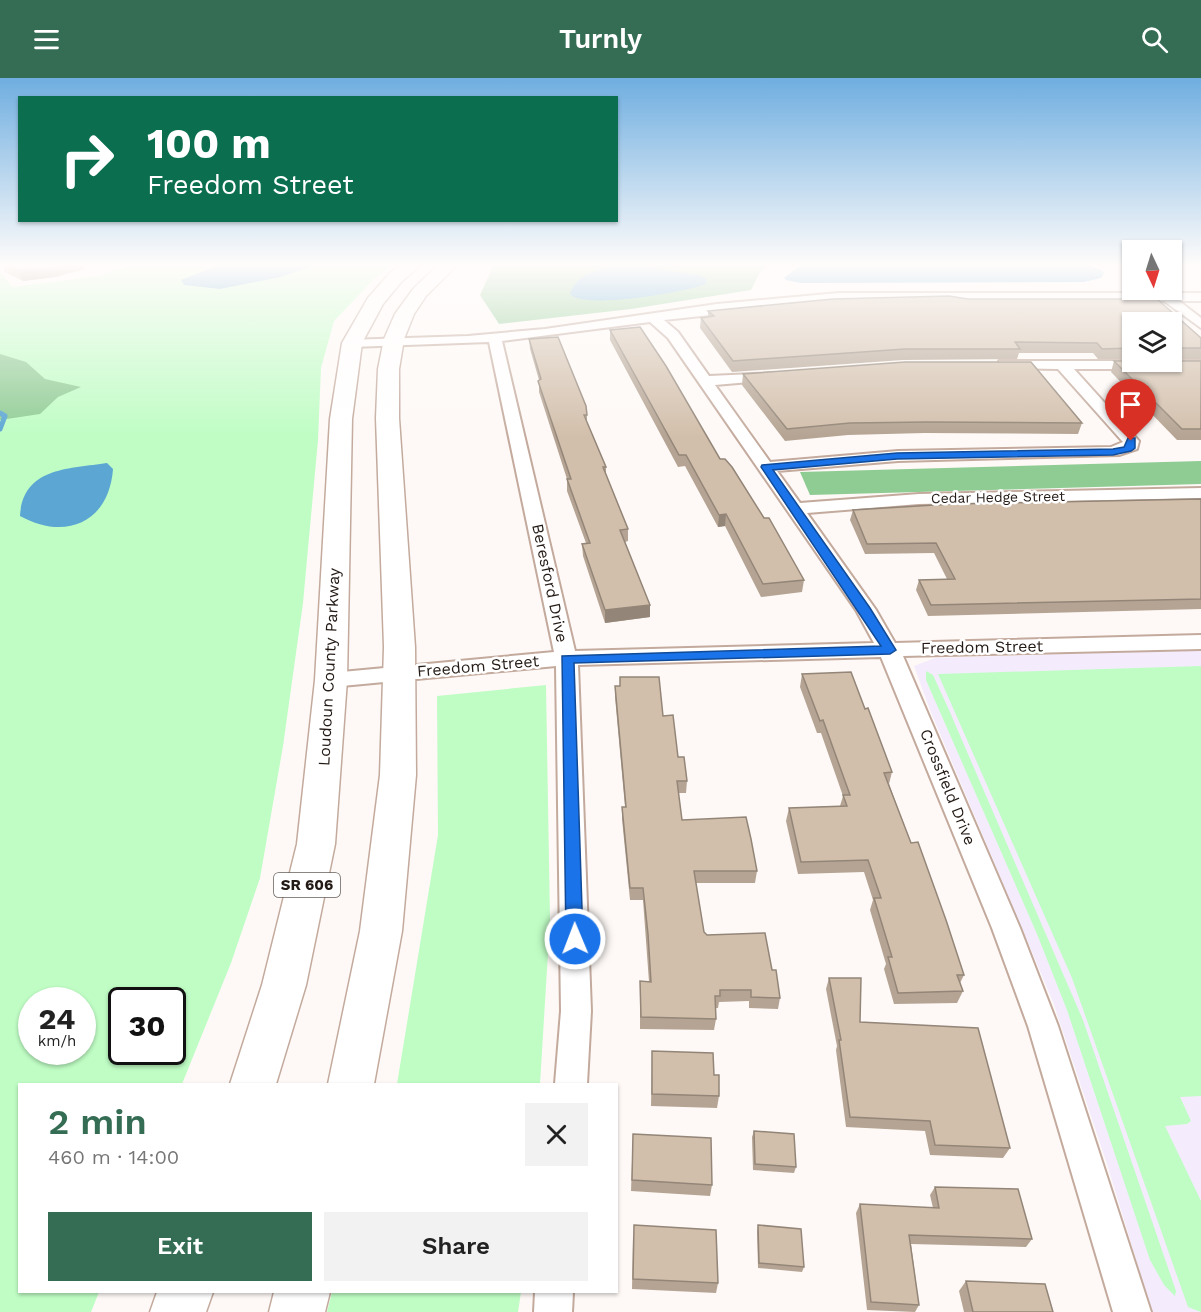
<!DOCTYPE html>
<meta charset="utf-8">
<style>
body{margin:0;font-family:"Work Sans",sans-serif;background:#f2f2f2;color:#222;height:100vh;display:flex;flex-direction:column;font-size:22px;white-space:nowrap}
*{box-sizing:border-box;margin:0}
p{font-size:20px;color:#767676}
.icon{flex:none;width:33px;height:33px;fill:none;stroke:currentColor;stroke-width:2;stroke-linecap:round;stroke-linejoin:round}
.map{position:relative;flex:1;overflow:hidden}
.details{position:absolute;left:18px;top:1005px;width:600px;height:210px;display:flex;flex-direction:column;background:#fff;border-radius:0px;box-shadow:0 2px 4px #0004}
.details>*{flex:none}
.banner{position:absolute;left:18px;top:18px;width:600px;height:126px;border-radius:0px;box-shadow:0 2px 4px #0004;background:#0b6e4f;color:#fff;overflow:hidden}
.needle{width:39px;rotate:176deg}
.tools{position:absolute;left:1122px;top:162px;display:grid;gap:12px}
.tools a{display:grid;place-items:center;width:60px;height:60px;border-radius:0px;background:#fff;box-shadow:0 2px 4px #0004;font-size:30px}
.speed{position:absolute;left:18px;top:909px;display:flex;gap:12px;font-size:30px;font-weight:700;text-align:center}
.speed>*{display:grid;place-content:center;width:78px;height:78px;border-radius:50%;background:#fff;box-shadow:0 2px 4px #0004;line-height:1}
.speed small{font-size:15px;font-weight:400}
.speed .limit{border:3px solid #111;border-radius:9px;background:#fff;color:#111}
.pin{position:absolute;display:grid;place-items:center;width:51px;height:51px;color:#fff;margin:-62px -26px;border-radius:50% 50% 50% 0;rotate:-45deg;box-shadow:0 0 6px #0007}
.pin .icon{rotate:45deg}
.me{position:absolute;width:66px;margin:-33px;rotate:359deg;stroke-linejoin:round;filter:drop-shadow(0 0 4px #0008)}
.turn{display:flex;align-items:center;gap:21px;height:126px;padding:0 30px;font-size:27px}
.turn .icon{width:78px;height:78px;stroke-width:2.5}
.turn b{display:block;font-size:42px;line-height:51px}
.round{display:grid;place-items:center;flex:none;width:63px;height:63px;border-radius:0px;background:#f2f2f2}
.headline{display:flex;align-items:center;justify-content:space-between;height:102px;padding:0 30px}
h1{font-size:36px;font-weight:600;line-height:45px;color:#346c54}
.action{display:flex;gap:12px;margin-top:auto;padding:12px 30px}
.action a{flex:1;height:69px;border-radius:0px;background:#346c54;color:#fff;font-size:24px;font-weight:600;line-height:69px;text-align:center}
.action a+a{background:#f2f2f2;color:#222}
header{display:flex;justify-content:space-between;align-items:center;height:78px;padding:0 30px;background:#346c54;color:#fff;font-size:27px;font-weight:600}
.map>svg:first-child{display:block}
.education{fill:#f4ecfd}
.green{fill:#bffdc4;fill-rule:evenodd}
.forest{fill:#8fcc94}
.water{fill:#5ba6d3}
.lines{fill:none;stroke-linecap:round;stroke-linejoin:round}
.stream{stroke:#5ba6d3;stroke-width:5}
.street-casing{stroke:#c3aa9d;stroke-width:4}
.primary-casing{stroke:#c3aa9d;stroke-width:3}
.street{fill:#fff;fill-rule:evenodd}
.primary{fill:#fff;fill-rule:evenodd}
.wall{fill:#b5a493}
.shaded-wall{fill:#938678}
.building{fill:#d2bfab;stroke:#938678;stroke-width:1.5}
.route{fill:#1a73e8;stroke:#114b97;stroke-width:1.5}
.labels{text-anchor:middle;dominant-baseline:central;stroke-width:5;stroke-linejoin:round;paint-order:stroke}
.far-street-label{font-size:14px;fill:#231a15;stroke:#fff}
.shield{fill:#fff;stroke:#655f5b;stroke-width:1.5}
.shield-label{font-size:15px;font-weight:bold;fill:#231a15}
.street-label{font-size:16px;fill:#231a15;stroke:#fff}
</style>
<header><svg class="icon" aria-label="menu" viewBox="0 0 24 24"><path d="M4 6h16M4 12h16M4 18h16"/></svg>Turnly<svg class="icon" aria-label="search" viewBox="0 0 24 24"><circle cx="10" cy="10" r="6"/><path d="M15 15l6 6"/></svg></header>
<div class="map">
<svg width="1201" height="1234" viewBox="0 0 1201 1234">
<rect width="100%" height="100%" fill="#fef9f6"/>
<path class="education" d="M1201,572V1234H1152L1107,1086L1053,924L930,632L914,588L935,580Z"/>
<g class="green">
<path d="M134,186H393L374,201L334,243L321,290L318,362L303,525L283,668L260,800L231,885L182,1006H20V1214H99L91,1234H0V194L13,209L99,198ZM32,922H82V974H32ZM122,922H172V974H122Z"/>
<path d="M1201,588V1018L1180,1019L1191,1043L1187,1046L1165,1048L1201,1123V1234L1188,1229L1072,900L938,596Z"/>
<path d="M926,593L933,597L949,632L1083,942L1176,1213L1175,1218L1164,1207L1150,1182L1067,932L1037,856L926,602Z"/>
<path d="M546,607L550,842L540,1006H397L438,757L437,618Z"/>
<path d="M332,1214H521L518,1234H327Z"/>
</g>
<g class="forest">
<path d="M494,186H774L760,194L751,212L631,231L499,246L480,217Z"/>
<path d="M0,276L26,284L45,301L81,309L58,319L40,336L0,342Z"/>
<path d="M1201,383V406L810,417L800,394Z"/>
</g>
<g class="water">
<path d="M222,186H319L280,199L220,211L184,207L181,202Z"/>
<path d="M802,186H1085L1101,192L1104,195L1101,200L1084,204L801,205L786,202L784,200Z"/>
<path d="M638,188L699,197L706,201V206C686,214 583,232 570,216C578,189 615,188 638,188Z"/>
<path d="M107,385L113,391C109,445 65,463 20,438C23,389 69,391 107,385Z"/>
</g>
<g class="lines">
<path class="stream" d="M0,335L5,338L0,351"/>
<defs>
<g id="street">
<path d="M1120,186H1132V195Z"/>
<path d="M1163,212L1170,215H1201V223H1179L1201,240V250L1164,223H839L664,242L678,254L709,298L778,295L780,298L773,302L715,307L770,384L898,373L1111,369L1123,364L1058,291L1004,290L999,289V283H1201V291H1074L1139,363L1137,371L1119,377L898,383L777,393L800,425L919,416L1201,410V420L919,426L807,435L876,532L895,565L1201,557V571L903,578L1020,850L1058,948L1151,1234H1113L1028,948L992,850L881,579L578,587L591,933L587,1006H555L561,933L556,588L331,609L323,607L320,602L323,597L331,595L554,574L489,264L352,269L347,268V262L468,258L545,251L717,226L839,215H1157ZM650,244L668,260L856,532L874,565L575,573L502,263Z"/>
<path d="M535,1214H573L572,1234H534Z"/>
</g>
<g id="primary">
<path d="M402,186H422L402,203L383,226L362,265L352,341L347,602L335,766L306,907L276,1006H230L262,907L297,766L315,602L330,341L342,265L368,220L390,195Z"/>
<path d="M439,186H458L426,218L414,236L404,261L399,291V340L415,569L416,697L402,853L374,1006H328L360,853L380,697L384,569L376,340L378,291L384,261L395,236L414,210Z"/>
<path d="M157,1214H213L206,1234H150Z"/>
<path d="M274,1214H330L325,1234H269Z"/>
</g>
</defs>
<use href="#street" class="street-casing"/>
<use href="#primary" class="primary-casing"/>
<use href="#street" class="street"/>
<use href="#primary" class="primary"/>
</g>
<g class="wall">
<path d="M2,186H83L85,191L55,199L23,203L5,194Z"/>
<path d="M949,218L968,221H1157L1201,260V281H1172V244H1132V281H1098L1093,275H1019L1017,281L903,282L732,294L700,250L701,240L708,239V233L833,221Z"/>
<path d="M610,252L720,381L764,440L804,502L802,514L761,519L725,448L718,449L685,388L678,389L610,262Z"/>
<path d="M529,261L587,337V345L606,389V397L628,451V463L625,464L650,527V539L605,545L583,478L582,466L586,465L567,413V401L539,314V302L530,271Z"/>
<path d="M1114,283H1201V362H1177L1111,294Z"/>
<path d="M743,296L1082,345L1078,356L924,355L848,357L785,363L742,307Z"/>
<path d="M1201,421V531L928,538L916,512L919,502L947,501L934,475L865,476L850,442L853,432Z"/>
<path d="M802,596L865,631L892,694L889,706L911,765L964,897L960,905L963,913L957,925L894,926L884,891L886,886L870,832L873,822L864,794L798,796L786,743L789,730L840,728L843,718L821,655H817L800,609Z"/>
<path d="M620,599L663,638L687,703L686,715H678L682,742L757,793L755,805H696L704,854L707,857L772,892L780,920L778,931L749,930V923L719,924L718,930H716V941L714,952L640,951V903L649,904L643,822H630L622,741V729H625L615,619V608H620Z"/>
<path d="M829,900L860,944L1010,1070L1003,1080L930,1077L925,1053L846,1049L836,972L837,968L826,911Z"/>
<path d="M652,973L714,997L719,1018L717,1030L651,1028Z"/>
<path d="M754,1053L796,1089L794,1095L753,1092L752,1059Z"/>
<path d="M633,1056L712,1107L710,1118L631,1113Z"/>
<path d="M935,1109L1032,1161L1026,1169L911,1166L919,1227L915,1234L867,1232L856,1135L860,1126L933,1130L930,1117Z"/>
<path d="M758,1147L804,1189L802,1194L758,1190L757,1153Z"/>
<path d="M633,1158L718,1205L716,1215L632,1211Z"/>
<path d="M966,1203L1053,1234H964L959,1213Z"/>
</g>
<g class="shaded-wall">
<path d="M65,186H83L85,191L55,199L23,203L19,193Z"/>
<path d="M726,436L725,448L718,449L719,437Z"/>
<path d="M650,527V539L605,545V532Z"/>
</g>
<g class="building">
<path d="M5,186H65L52,190L19,193Z"/>
<path d="M949,218L968,221H1157L1201,260V270H1172V244H1132V270L1102,271L1097,265L1015,264L1020,271H905L733,283L701,240L714,238L708,233L833,221Z"/>
<path d="M640,249L666,288L720,381H725L732,389L764,440H769L804,502L763,506L726,436L719,437L686,377H679L610,252Z"/>
<path d="M558,259L586,328L587,337H584L606,389H603L628,451L620,452L650,527L605,532L582,466L590,465L567,401H571L538,303L541,301L529,261Z"/>
<path d="M1114,283H1201V351H1182Z"/>
<path d="M905,284H1031L1082,345L927,344L850,345L787,351L743,296Z"/>
<path d="M1201,421V521L931,527L919,502L955,501L936,465L867,466L853,432L951,426Z"/>
<path d="M851,594L865,631L868,630L892,694L884,695L911,765L918,764L946,842L964,897H957L963,913L898,915L888,879H892L874,820H881L868,782L801,784L789,730L847,728L843,717H850L823,642L820,643L802,596Z"/>
<path d="M620,599H659L663,638L673,637L678,679H684L687,703H677L682,742L746,739L751,761L757,793H694L704,854L707,857L765,855L772,892H776L780,920L751,919V912H720V918H715L716,941L641,939L640,903L651,904L648,856L643,810H630L622,729H626L615,608H620Z"/>
<path d="M829,900H861L860,944L978,950L1010,1070L935,1067L930,1043L850,1039L839,962H841Z"/>
<path d="M652,973L713,975L714,997H719V1018L652,1016Z"/>
<path d="M754,1053L794,1056L796,1089L755,1086Z"/>
<path d="M633,1056L711,1060L712,1107L632,1102Z"/>
<path d="M935,1109L1018,1111L1032,1161L909,1157L919,1227L871,1224L860,1126L939,1130Z"/>
<path d="M634,1147L716,1152L718,1205L633,1201Z"/>
<path d="M758,1147L801,1151L804,1189L759,1185Z"/>
<path d="M966,1203L1045,1206L1053,1234H973Z"/>
</g>
<linearGradient id="sky" x2="0" y2="1"><stop stop-color="#6faee0"/><stop offset="0.52" stop-color="#fffcfb"/><stop offset="1" stop-color="#fffcfb" stop-opacity="0"/></linearGradient>
<rect width="1201" height="359" fill="url(#sky)"/>
<path class="route" d="M1128,360H1135V370L1131,373L1113,377L897,381L773,392L870,530L896,572L890,576L574,585L583,861L581,867L575,869L569,867L566,861L562,578L881,568L761,389L762,387L897,375L1113,371L1124,369Z"/>
<g class="labels">
<g class="far-street-label">
<text transform="translate(998 419) rotate(-1)">Cedar Hedge Street</text>
</g>
<rect class="shield" x="274" y="795" width="66" height="24" rx="4.5"/>
<g class="shield-label">
<text x="307" y="807">SR 606</text>
</g>
<g class="street-label">
<text transform="translate(550 505) rotate(78)">Beresford Drive</text>
<text transform="translate(982 569) rotate(-1)">Freedom Street</text>
<text transform="translate(478 588) rotate(-5)">Freedom Street</text>
<text transform="translate(329 589) rotate(-87)">Loudoun County Parkway</text>
<text transform="translate(948 709) rotate(68)">Crossfield Drive</text>
</g>
</g>
</svg>
<div class="tools">
<a><svg class="needle" viewBox="-14 -14 28 28"><path d="M0-13l5 13h-10z" fill="#e53935"/><path d="M0 13l5-13h-10z" fill="#767676"/></svg></a>
<a><svg class="icon" aria-label="layers" viewBox="0 0 24 24"><path d="M12 4l9 5-9 5-9-5zM3 14l9 5 9-5"/></svg></a>
</div>
<div class="speed"><div>24<small>km/h</small></div><div class="limit">30</div></div>
<div class="pin" style="left:1131px;top:363px;background:#d93025"><svg class="icon" aria-label="arrive" viewBox="0 0 24 24"><path d="M6 21V4h12l-3 4 3 4H6"/></svg></div>
<svg class="me" style="left:575px;top:861px" viewBox="-20 -20 40 40"><circle r="17" fill="#1a73e8" stroke="#fff" stroke-width="3"/><path d="M0-11L8 9 0 5-8 9z" fill="#fff"/></svg>
<div class="banner">
<div class="turn"><svg class="icon" aria-label="right" viewBox="0 0 24 24"><path d="M7 20v-9h11M14 6l5 5-5 5"/></svg><div><b>100 m</b>Freedom Street</div></div>
</div>
<section class="details">
<div class="headline"><div><h1>2 min</h1><p>460 m · 14:00</p></div><a class="round"><svg class="icon" aria-label="close" viewBox="0 0 24 24"><path d="M6 6l12 12M18 6L6 18"/></svg></a></div>
<div class="action"><a>Exit</a><a>Share</a></div>
</section>
</div>
